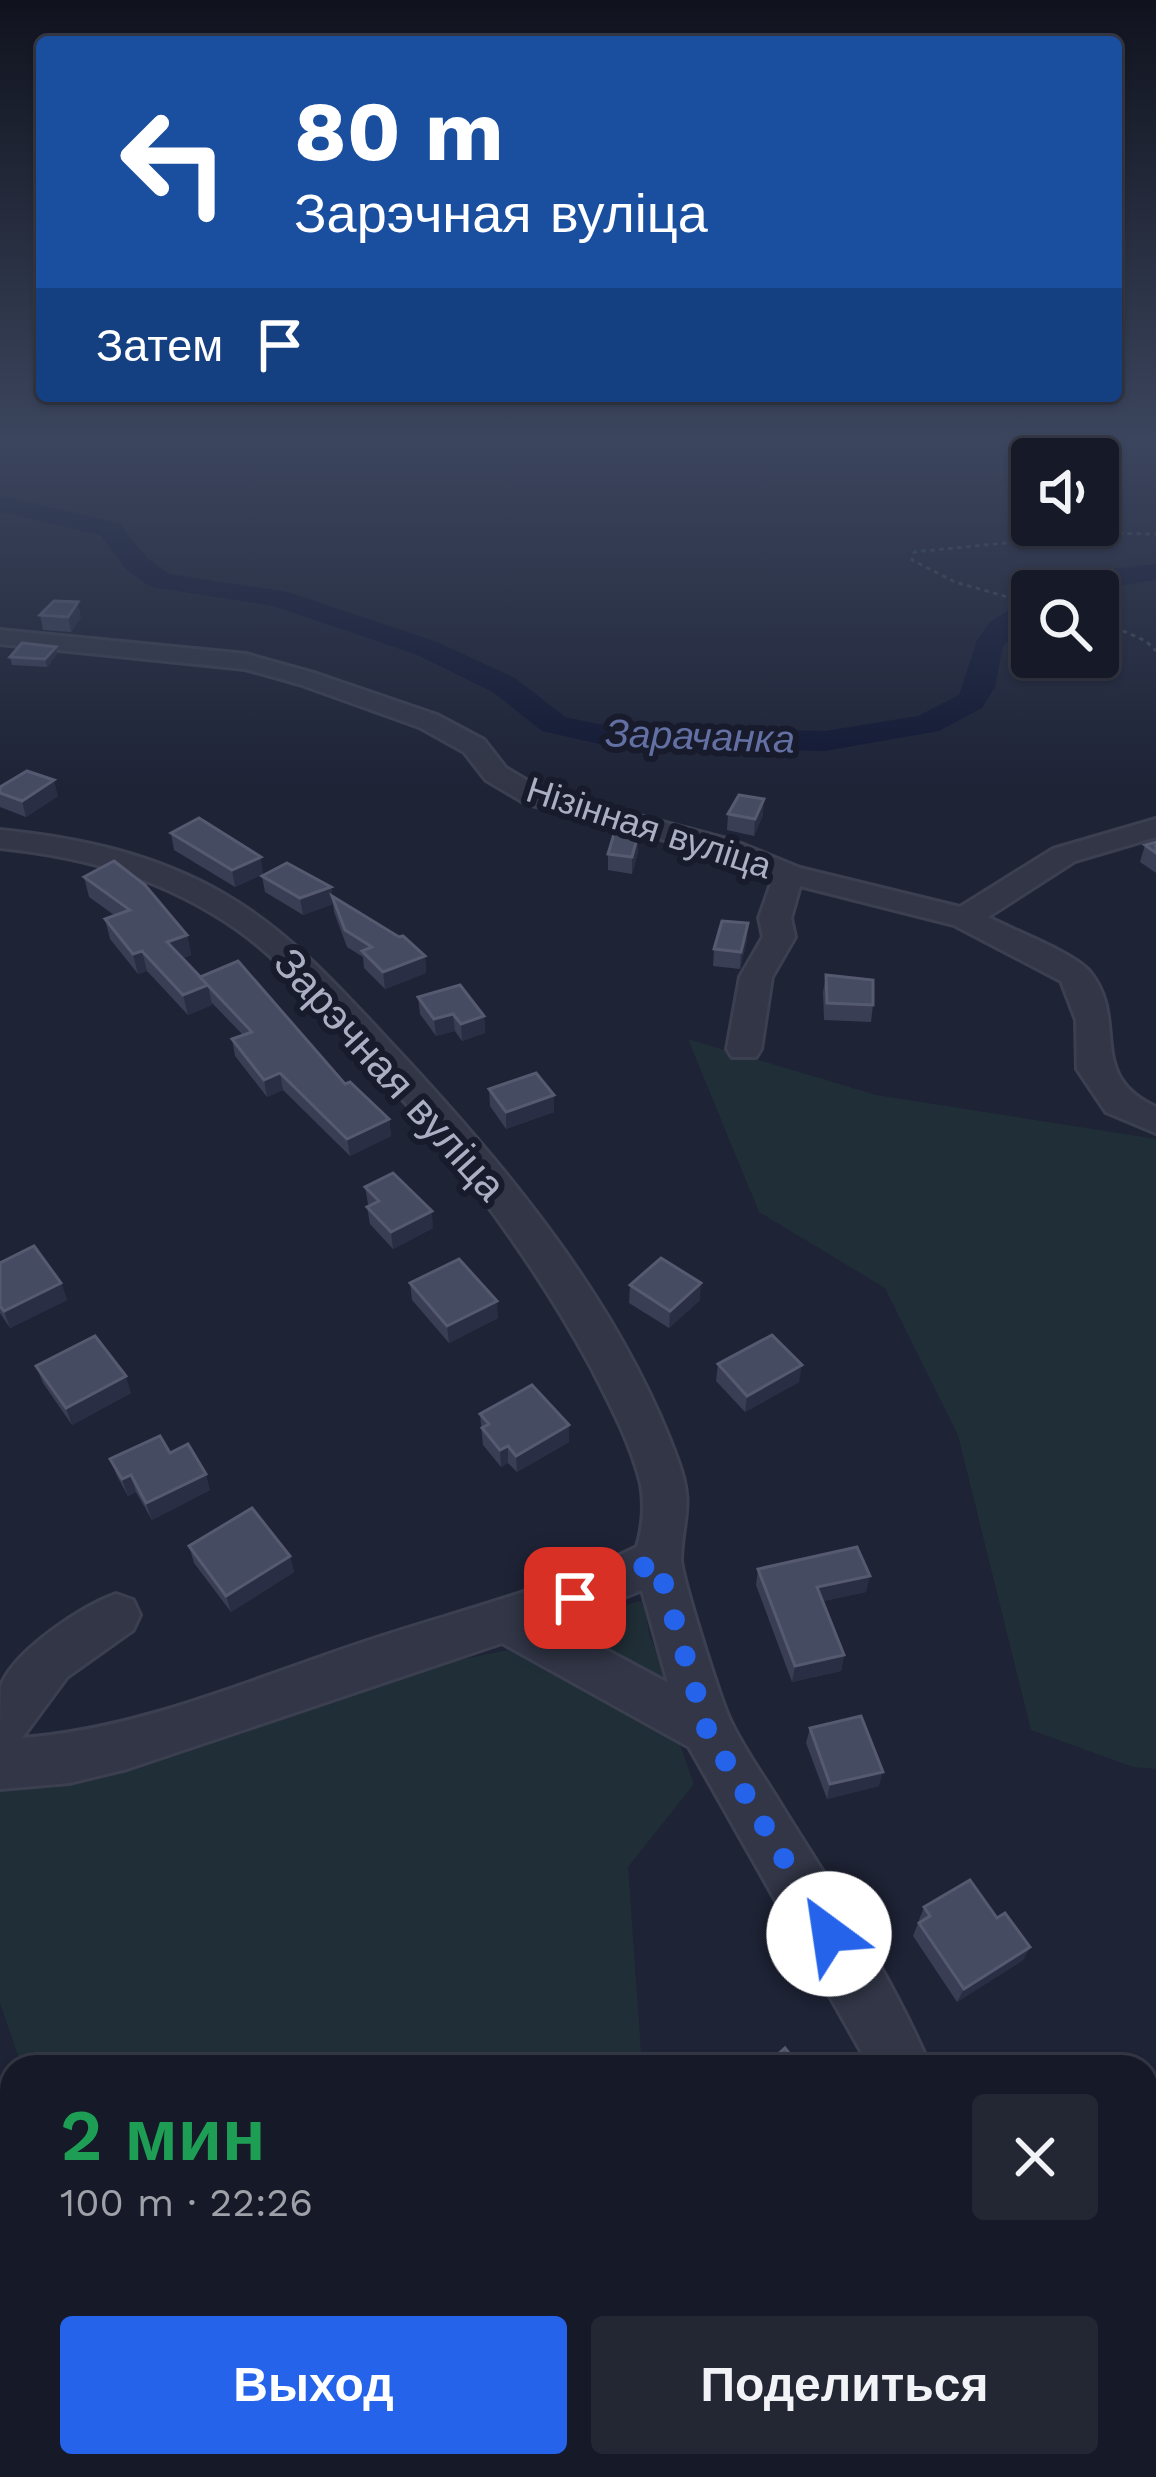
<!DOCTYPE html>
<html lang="ru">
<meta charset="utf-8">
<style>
body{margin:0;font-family:"Work Sans",sans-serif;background:#232734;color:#f1f3f6;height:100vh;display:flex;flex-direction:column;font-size:45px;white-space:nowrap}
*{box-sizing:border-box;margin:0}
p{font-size:39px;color:#9ea1a8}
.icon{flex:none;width:66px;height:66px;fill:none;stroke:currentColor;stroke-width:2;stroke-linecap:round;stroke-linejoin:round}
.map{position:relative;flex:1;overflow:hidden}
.sheet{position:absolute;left:0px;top:2055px;width:1158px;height:423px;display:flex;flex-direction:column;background:#161a28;border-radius:36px 36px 0 0;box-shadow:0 3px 9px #0004,0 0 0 3px #353845}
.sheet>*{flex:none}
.hud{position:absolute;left:36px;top:36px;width:1086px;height:366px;border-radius:12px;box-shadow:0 3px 9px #0004,0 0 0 3px #353845;background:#1a4fa0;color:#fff;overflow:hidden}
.tools{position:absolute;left:1011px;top:438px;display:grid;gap:24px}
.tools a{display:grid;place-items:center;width:108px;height:108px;border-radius:12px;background:#161a28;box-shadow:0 3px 9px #0004,0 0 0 3px #353845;font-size:60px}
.pin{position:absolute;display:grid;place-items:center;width:102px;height:102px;color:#fff;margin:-51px;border-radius:24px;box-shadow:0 6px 18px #0006}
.me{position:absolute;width:132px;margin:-66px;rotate:329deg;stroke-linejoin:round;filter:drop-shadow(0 0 9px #0008)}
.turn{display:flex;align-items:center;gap:42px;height:252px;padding:0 60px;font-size:54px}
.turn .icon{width:156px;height:156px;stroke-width:2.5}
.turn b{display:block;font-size:84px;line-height:102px}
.then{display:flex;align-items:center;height:114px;padding:0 60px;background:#0003;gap:24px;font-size:45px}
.round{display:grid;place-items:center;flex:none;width:126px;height:126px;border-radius:12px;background:#232734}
.headline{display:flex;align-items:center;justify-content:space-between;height:204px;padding:0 60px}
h1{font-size:72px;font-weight:600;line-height:90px;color:#1e9e55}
.button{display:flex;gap:24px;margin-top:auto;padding:24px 60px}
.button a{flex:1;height:138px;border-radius:12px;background:#2563eb;color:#fff;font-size:48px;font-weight:600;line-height:138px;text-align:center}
.button a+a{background:#232734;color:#f1f3f6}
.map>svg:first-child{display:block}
.green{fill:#202f37}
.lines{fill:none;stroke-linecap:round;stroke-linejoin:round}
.river{fill:#121833;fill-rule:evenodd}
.minor-casing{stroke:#3b3f50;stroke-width:6}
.path{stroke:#394950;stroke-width:3;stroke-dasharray:4.5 4.5;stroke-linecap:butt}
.minor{fill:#323647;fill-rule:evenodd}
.wall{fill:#393e55}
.shaded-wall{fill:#292e44}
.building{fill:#454b61;stroke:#555a71;stroke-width:3}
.route{stroke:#2563eb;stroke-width:21;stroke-dasharray:0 37.8}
.labels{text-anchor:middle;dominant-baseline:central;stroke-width:12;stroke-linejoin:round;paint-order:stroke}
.far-street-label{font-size:36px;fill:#abafc4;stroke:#181b2b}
.far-water-label{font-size:39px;font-style:italic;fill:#6370a4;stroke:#181b2b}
.street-label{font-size:42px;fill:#abafc4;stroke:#181b2b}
</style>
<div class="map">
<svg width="1156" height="2477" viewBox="0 0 1156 2477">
<rect width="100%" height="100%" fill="#1e2336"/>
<g class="green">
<path d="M688,1039L876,1095L1156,1139V1769L1133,1767L1031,1730L958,1435L885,1288L759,1212Z"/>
<path d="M644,1600L649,1635L681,1702L546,1627Z"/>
<path d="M508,1650L564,1671L680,1745L694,1784L628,1867L642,2067H22L0,2003V1789L128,1771L426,1667Z"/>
<path d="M155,2466H613L612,2477H159Z"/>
</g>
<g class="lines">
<g class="river">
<path d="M0,496L119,523L147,558L169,574L288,592L437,642L515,678L565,717L608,726L825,731L918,716L959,695L977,640L990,622L1032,595V618L1003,646L995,687L982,708L939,731L825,751L608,746L542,731L493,692L415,654L273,606L151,587L127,570L100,535L0,512Z"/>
<path d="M1156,564V580L1088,591H1043L1047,585L1099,570Z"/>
</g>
<defs>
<g id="minor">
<path d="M0,630L246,654L317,674L437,715L484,740L506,768L545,791L734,841L800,868L960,907L1053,849L1156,819V837L1075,861L988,917C1012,930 1072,952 1089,971C1130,1020 1084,1074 1156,1107V1133L1106,1112L1077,1069L1076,1020L1061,981L954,925L800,886L791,918L795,937L772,977L761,1049L756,1057H732L727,1049L740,977L763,937L759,918L773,878L714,853L525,803L486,780L464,752L419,727L299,684L245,669L0,644Z"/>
<path d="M0,830C80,838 154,854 224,894C288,931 337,985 386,1038C501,1160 620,1301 678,1461C694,1505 683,1516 681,1558C680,1573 722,1705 731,1722C744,1749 762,1774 778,1800C831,1886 891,1973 930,2067H870L689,1747L502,1643L127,1769L69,1783L0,1789C0,1764 0,1706 1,1686C14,1651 82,1606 116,1594L133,1600L140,1615L133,1630L67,1677L22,1738C142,1729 254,1678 367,1641C458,1611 551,1589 637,1547C643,1526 645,1506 641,1484C631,1443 610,1404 591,1367C523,1241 433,1129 336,1025C305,991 275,956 238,930C165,879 88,857 0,848ZM642,1590L668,1683L558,1624Z"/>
<path d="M0,2135L12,2140V2231L0,2226Z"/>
<path d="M1146,2289L1156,2294V2363L1146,2359Z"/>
<path d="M59,2466H127L130,2477H62Z"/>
</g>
</defs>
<use href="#minor" class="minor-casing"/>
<g class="path">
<path d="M1032,604L955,582L912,560L914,552L1107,533L1156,534"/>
<path d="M1098,620L1146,641L1156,651"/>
</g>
<use href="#minor" class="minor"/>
</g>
<g class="wall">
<path d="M40,615L81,617L71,632L43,630Z"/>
<path d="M56,647L57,654L47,667L12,665L10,657Z"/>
<path d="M0,787L58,796L26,817L0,807Z"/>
<path d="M728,814L763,815L754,836L727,830Z"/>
<path d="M171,833L263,874L235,887L174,850Z"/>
<path d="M1156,842V873L1140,862L1145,845Z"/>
<path d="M638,852L632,874L608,870V854Z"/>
<path d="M262,876L331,887L333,904L303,915L265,892Z"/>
<path d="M84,877L187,935L191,955L183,958L200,977L389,1119L391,1136L350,1156L283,1090L267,1097L235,1056L232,1039L243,1035L211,1002L212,1005L188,1015L147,971L138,974L110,939L105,919L114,915L89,897Z"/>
<path d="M332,896L425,956L426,973L385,989L364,968L363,957L347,947L334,912Z"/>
<path d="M747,940L740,969L713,966L714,949Z"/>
<path d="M826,975L873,1005L871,1022L824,1020L823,992Z"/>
<path d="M418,997L484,1016L485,1033L462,1041L455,1031L436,1036L420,1014Z"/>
<path d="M489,1089L554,1095V1112L506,1129L490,1106Z"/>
<path d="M365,1187L433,1228L393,1249L370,1224L367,1207L370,1206L368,1204Z"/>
<path d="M0,1263L61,1283L67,1300L10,1328L0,1313Z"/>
<path d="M410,1283L498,1318L449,1343L412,1300Z"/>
<path d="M630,1285L700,1300L669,1328L629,1303Z"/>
<path d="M718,1364L799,1382L745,1412L716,1381Z"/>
<path d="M36,1366L131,1393L72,1425L43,1383Z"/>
<path d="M480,1414L569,1425V1442L517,1472L508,1463L501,1467L483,1445Z"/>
<path d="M170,1453L210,1490L152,1520L136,1492L128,1496L117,1476L110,1459Z"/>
<path d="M189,1546L290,1556L294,1572L231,1612L194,1563Z"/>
<path d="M758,1569L866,1592L823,1601L844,1655L841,1671L792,1682L756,1585Z"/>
<path d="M810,1728L879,1786L827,1799L806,1743Z"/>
<path d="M924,1907L997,1918L1030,1947L1023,1960L957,2002L913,1936Z"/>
<path d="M919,2466H971L964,2477H929Z"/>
</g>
<g class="shaded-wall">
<path d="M78,602L81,617L71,632L68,617Z"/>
<path d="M56,647L57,654L47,667L45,659Z"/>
<path d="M54,780L58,796L26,817L22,801Z"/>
<path d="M764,799L763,815L754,836L755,819Z"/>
<path d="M638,835V852L632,874V857Z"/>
<path d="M261,857L263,874L235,887L232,870Z"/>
<path d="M331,887L333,904L303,915L300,898Z"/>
<path d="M748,923L747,940L740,969L741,952Z"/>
<path d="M187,935L191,955L172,962L167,942Z"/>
<path d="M142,951L147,971L138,974L133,954Z"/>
<path d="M425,956L426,973L385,989L383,972Z"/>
<path d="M208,985L212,1005L188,1015L183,995Z"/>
<path d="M453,1014L455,1031L436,1036L434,1019Z"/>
<path d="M484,1016L485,1033L462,1041L461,1024Z"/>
<path d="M280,1073L283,1090L267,1097L264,1080Z"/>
<path d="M554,1095V1112L506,1129V1112Z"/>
<path d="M389,1119L391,1136L350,1156L347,1139Z"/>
<path d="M432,1211L433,1228L393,1249L391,1232Z"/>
<path d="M61,1283L67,1300L10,1328L4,1311Z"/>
<path d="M701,1283L700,1300L669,1328L670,1311Z"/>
<path d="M497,1301L498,1318L449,1343L447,1326Z"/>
<path d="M802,1365L799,1382L745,1412L747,1396Z"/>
<path d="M126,1376L131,1393L72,1425L66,1408Z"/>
<path d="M569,1425V1442L517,1472L516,1456Z"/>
<path d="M508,1446V1463L501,1467L500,1450Z"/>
<path d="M206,1474L210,1490L152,1520L146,1503Z"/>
<path d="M131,1475L136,1492L128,1496L122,1479Z"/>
<path d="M290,1556L294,1572L231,1612L226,1596Z"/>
<path d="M870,1576L866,1592L814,1603L817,1587Z"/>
<path d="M844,1655L841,1671L792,1682L795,1666Z"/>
<path d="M883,1772L879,1786L827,1799L830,1784Z"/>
<path d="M1030,1947L1023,1960L957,2002L964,1989Z"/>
</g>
<g class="building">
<path d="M54,601L78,602L68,617L40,615Z"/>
<path d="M22,643L56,647L45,659L10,657Z"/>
<path d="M27,771L54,780L22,801L0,793V787Z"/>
<path d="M739,795L764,799L755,819L728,814Z"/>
<path d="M199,818L261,857L232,870L171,833Z"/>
<path d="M614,834L638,835L632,857L608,854Z"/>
<path d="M1156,842V853L1145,845Z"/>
<path d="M114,861L145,885L187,935L167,942L208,985L183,995L142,951L133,954L105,919L130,910L84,877Z"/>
<path d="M287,863L331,887L300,898L262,876Z"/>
<path d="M332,896L399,937L403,936L425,956L383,972L362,951L372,947L345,930Z"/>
<path d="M722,921L748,923L741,952L714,949Z"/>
<path d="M238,961L345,1084L350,1082L389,1119L347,1139L280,1073L264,1080L232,1039L252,1032L200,977Z"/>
<path d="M826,975L873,980V1005L827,1003Z"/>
<path d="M460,985L484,1016L461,1024L453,1014L434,1019L418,997Z"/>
<path d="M536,1073L554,1095L506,1112L489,1089Z"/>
<path d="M393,1173L432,1211L391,1232L367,1207L379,1201L365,1187Z"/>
<path d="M34,1246L61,1283L4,1311L0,1306V1263Z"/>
<path d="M661,1258L701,1283L670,1311L630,1285Z"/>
<path d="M459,1259L497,1301L447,1326L410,1283Z"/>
<path d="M772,1335L802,1365L747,1396L718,1364Z"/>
<path d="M95,1336L126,1376L66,1408L36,1366Z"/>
<path d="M532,1385L569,1425L516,1456L508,1446L500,1450L482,1428L489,1424L480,1414Z"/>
<path d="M160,1436L170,1453L188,1444L206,1474L146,1503L131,1475L122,1479L110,1459Z"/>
<path d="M252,1508L290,1556L226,1596L189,1546Z"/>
<path d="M857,1547L870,1576L817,1587L844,1655L795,1666L758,1569Z"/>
<path d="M861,1716L883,1772L830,1784L810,1728Z"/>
<path d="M970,1880L997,1918L1005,1913L1030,1947L964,1989L919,1923L930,1916L924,1907Z"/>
<path d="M785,2048L800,2067H764Z"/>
<path d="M931,2466H971L964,2477H942Z"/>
</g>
<linearGradient id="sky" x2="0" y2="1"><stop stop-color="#10131e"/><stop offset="0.56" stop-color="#3b455d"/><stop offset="1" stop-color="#3b455d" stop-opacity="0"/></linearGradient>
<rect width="1156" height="788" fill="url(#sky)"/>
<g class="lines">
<path class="route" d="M575,1598L657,1561L707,1730L829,1934"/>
</g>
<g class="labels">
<g class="far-street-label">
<text transform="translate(649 828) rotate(18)">Нізінная вуліца</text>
</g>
<g class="far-water-label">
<text transform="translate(700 736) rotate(2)">Зарачанка</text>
</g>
<g class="street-label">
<text transform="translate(390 1074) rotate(48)">Зарэчная вуліца</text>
</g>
</g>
</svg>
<div class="tools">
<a><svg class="icon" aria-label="sound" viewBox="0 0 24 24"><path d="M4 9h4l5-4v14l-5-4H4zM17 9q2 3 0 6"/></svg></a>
<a><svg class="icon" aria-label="search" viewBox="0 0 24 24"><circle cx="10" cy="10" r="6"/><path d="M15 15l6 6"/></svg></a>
</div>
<div class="pin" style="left:575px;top:1598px;background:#d93025"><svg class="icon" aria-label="arrive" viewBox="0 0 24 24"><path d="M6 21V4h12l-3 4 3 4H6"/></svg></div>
<svg class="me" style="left:829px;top:1934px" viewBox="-20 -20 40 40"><circle r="19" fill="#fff"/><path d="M0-13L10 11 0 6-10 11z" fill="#2563eb"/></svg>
<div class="hud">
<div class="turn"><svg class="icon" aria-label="left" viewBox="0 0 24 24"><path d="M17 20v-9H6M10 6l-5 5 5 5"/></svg><div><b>80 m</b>Зарэчная вуліца</div></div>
<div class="then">Затем<svg class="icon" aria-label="arrive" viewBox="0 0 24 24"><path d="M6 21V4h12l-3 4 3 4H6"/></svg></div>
</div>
<section class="sheet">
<div class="headline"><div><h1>2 мин</h1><p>100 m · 22:26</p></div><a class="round"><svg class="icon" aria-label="close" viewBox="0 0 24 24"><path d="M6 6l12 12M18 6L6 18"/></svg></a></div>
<div class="button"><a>Выход</a><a>Поделиться</a></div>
</section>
</div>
